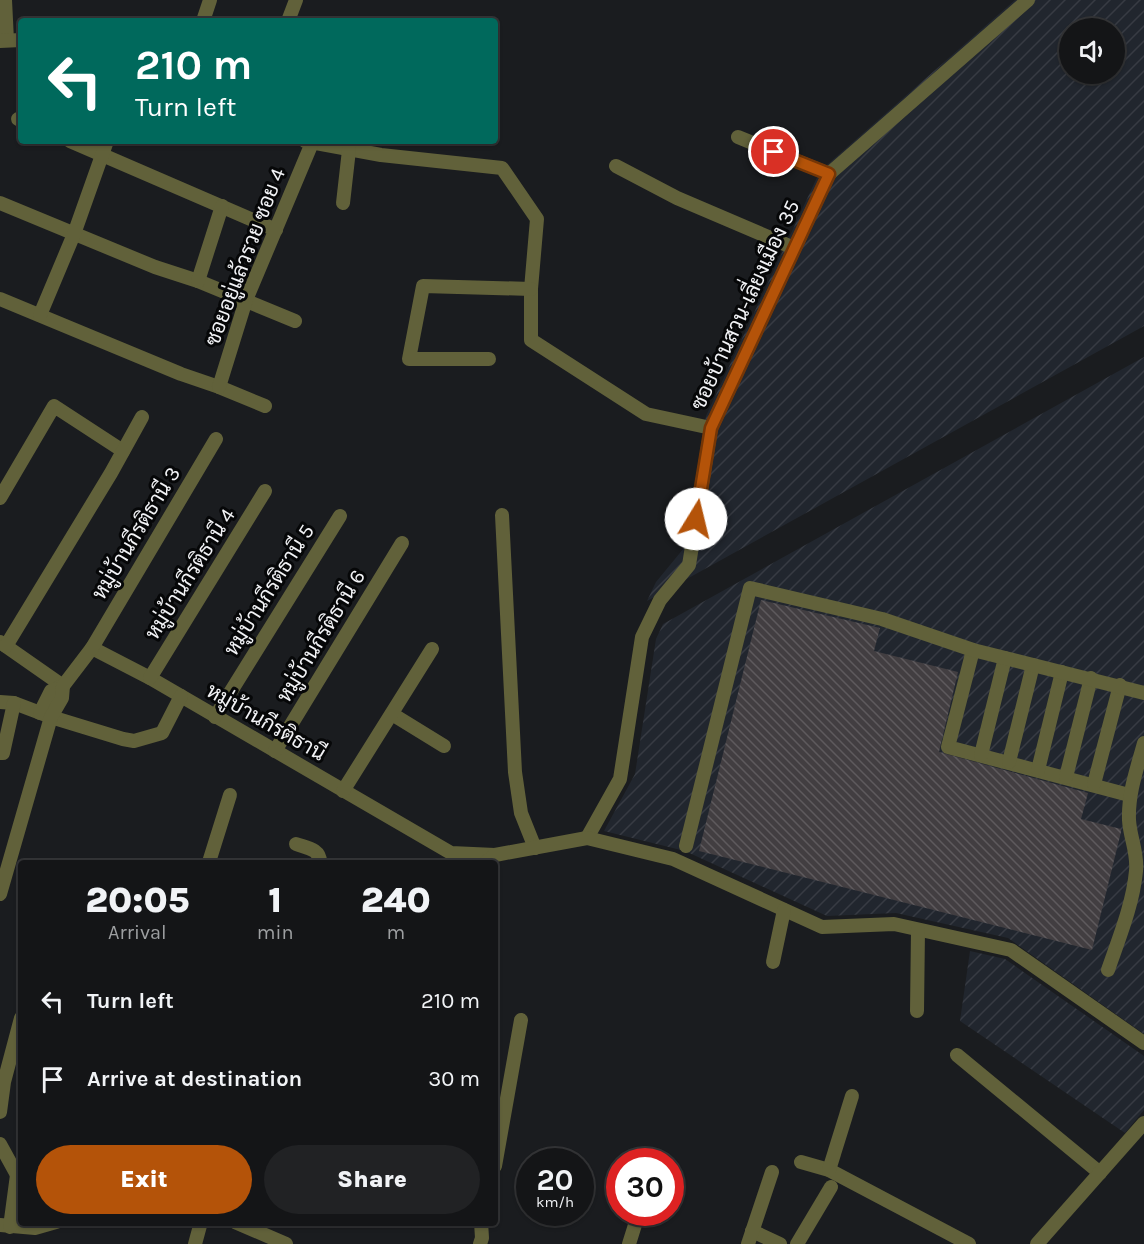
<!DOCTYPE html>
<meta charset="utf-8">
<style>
body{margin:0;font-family:Karla,Sarabun,sans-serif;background:#212224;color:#f1f3f6;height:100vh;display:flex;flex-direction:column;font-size:22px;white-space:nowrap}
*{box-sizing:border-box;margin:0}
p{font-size:20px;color:#9d9fa1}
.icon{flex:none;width:33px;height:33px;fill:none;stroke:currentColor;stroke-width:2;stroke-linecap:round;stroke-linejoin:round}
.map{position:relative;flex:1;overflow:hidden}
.details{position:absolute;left:18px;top:860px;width:480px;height:366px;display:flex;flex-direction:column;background:#141517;border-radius:6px;box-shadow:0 2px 4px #0004,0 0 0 2px #333436}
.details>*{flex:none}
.banner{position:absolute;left:18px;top:18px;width:480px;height:126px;border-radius:6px;box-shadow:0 2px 4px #0004,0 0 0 2px #333436;background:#00695c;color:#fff;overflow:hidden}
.buttons{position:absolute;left:1059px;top:18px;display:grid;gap:12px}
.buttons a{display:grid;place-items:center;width:66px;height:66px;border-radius:50%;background:#141517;box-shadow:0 2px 4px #0004,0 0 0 2px #333436;font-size:30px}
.speed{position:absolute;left:516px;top:1148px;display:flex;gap:12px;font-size:30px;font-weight:700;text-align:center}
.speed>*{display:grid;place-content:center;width:78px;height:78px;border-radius:50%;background:#141517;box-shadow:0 2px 4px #0004,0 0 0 2px #333436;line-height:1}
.speed small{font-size:15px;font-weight:400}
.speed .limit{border:9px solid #d22;background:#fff;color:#111}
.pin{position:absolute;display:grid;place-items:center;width:51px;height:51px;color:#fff;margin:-26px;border:3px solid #fff;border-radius:50%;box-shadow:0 2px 6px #0007}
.me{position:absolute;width:66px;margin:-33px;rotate:9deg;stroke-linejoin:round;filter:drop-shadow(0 0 4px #0008)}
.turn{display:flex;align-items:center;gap:21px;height:126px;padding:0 18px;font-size:27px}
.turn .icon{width:78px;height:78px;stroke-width:2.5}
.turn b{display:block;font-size:42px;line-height:51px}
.eta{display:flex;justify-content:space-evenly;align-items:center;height:102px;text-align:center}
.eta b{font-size:36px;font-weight:800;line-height:42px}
.button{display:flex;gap:12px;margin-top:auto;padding:12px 18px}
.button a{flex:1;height:69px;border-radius:36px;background:#b45309;color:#fff;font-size:24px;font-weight:800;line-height:69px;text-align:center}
.button a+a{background:#212224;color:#f1f3f6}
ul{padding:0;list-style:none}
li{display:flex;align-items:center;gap:18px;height:78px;padding:0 18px}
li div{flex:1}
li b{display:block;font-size:22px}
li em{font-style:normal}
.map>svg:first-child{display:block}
.industrial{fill:url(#industrial-furrows);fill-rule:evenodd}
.building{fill:url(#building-back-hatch)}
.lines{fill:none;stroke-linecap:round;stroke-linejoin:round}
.minor{stroke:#61613a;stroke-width:14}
.route-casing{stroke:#753606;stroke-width:15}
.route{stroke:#b45309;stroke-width:10}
.labels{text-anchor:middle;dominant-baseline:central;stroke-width:6;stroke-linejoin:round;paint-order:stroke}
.street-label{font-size:21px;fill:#f2f3f6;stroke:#060708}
</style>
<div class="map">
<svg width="1144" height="1244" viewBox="0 0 1144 1244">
<defs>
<pattern id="industrial-furrows" width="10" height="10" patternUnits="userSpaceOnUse" patternTransform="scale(1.5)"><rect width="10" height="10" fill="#21262e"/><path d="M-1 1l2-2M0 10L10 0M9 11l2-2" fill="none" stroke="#373b43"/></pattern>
<pattern id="building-back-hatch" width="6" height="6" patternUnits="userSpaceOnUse" patternTransform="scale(1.5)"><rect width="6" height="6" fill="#423e41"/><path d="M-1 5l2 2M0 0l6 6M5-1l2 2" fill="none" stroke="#5e5a5d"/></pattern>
</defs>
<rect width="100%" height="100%" fill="#1a1c1f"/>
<g class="industrial">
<path d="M1015,0H1144V326L647,601L656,582L684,548L706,416L820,171ZM1070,28H1114V74H1070Z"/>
<path d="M1144,357V1034L1008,938L896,913L827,916L685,851L604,831L635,774L656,639L663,624Z"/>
<path d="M970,951L1005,959L1144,1056V1110L1125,1133L960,1021Z"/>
</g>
<path class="building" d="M761,600L880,628L874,651L958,672L939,752L1088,793L1081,819L1121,829V832L1092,950L699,851Z"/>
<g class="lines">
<g class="minor">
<path d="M5,0L7,40"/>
<path d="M203,21L210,0"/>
<path d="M288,21L296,0"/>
<path d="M0,41L21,40"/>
<path d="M18,119L21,120"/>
<path d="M738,137L829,174"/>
<path d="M70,141L276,230"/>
<path d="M305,141L381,155L502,168L537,219L531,289V340L646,414L711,428"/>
<path d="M616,166L677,198L794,248"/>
<path d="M0,203L155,267L198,281L295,321"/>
<path d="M343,203L349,150"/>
<path d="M198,281L222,206"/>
<path d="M0,299L181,374L219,387L265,406"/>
<path d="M40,315L74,234L107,141"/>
<path d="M489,359H409L423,286L531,289"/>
<path d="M219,387L246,300L312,143"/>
<path d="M0,498L54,406L123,451"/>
<path d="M502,515L515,772L521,813L535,848"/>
<path d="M0,642L63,686"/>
<path d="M6,646L111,473L142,417"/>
<path d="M92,648L150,678L451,853L495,855"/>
<path d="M973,650L948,747L1129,795"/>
<path d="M150,678L265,491"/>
<path d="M0,702L14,703L51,717L123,739L134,741L162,733L181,696"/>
<path d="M40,713L51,691L63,686"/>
<path d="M392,714L444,746"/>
<path d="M215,717L340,516"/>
<path d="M275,751L402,543"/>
<path d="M0,753H3L14,703"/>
<path d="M981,755L1005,658"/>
<path d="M1009,762L1033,665"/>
<path d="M1038,770L1062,672"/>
<path d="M1066,777L1091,678"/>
<path d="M1094,784L1120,685"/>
<path d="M343,791L432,649"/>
<path d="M587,838L620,779L642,637L660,600L689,565L711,428L829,174L1028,0"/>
<path d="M296,844C307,848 320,849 320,862"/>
<path d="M686,846L750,588L882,619L973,650L1144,693"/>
<path d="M209,862L230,795"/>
<path d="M486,862L495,855L587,838L673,859L822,927L894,924L1011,950L1144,1043"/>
<path d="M0,894L51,717L62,698L63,686L92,648L216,439"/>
<path d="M773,962L784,910"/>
<path d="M1108,970C1119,938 1133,904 1136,871C1138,853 1130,838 1129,820C1128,793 1137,769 1144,743"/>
<path d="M917,1011L918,930"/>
<path d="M957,1055L1100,1173"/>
<path d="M0,1112L4,1082L21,1018"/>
<path d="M0,1144L17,1175"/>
<path d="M801,1162L829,1170L969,1244"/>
<path d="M495,1166L521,1020"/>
<path d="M829,1170L852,1096"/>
<path d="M235,1222L286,1244"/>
<path d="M0,1225L35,1228L56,1222"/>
<path d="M10,1227L17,1175L21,1165"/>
<path d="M752,1231L780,1244"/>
<path d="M195,1244L201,1222"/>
<path d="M480,1244L482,1238L481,1222"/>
<path d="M629,1244L639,1212"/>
<path d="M748,1244L772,1172"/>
<path d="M797,1244L831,1187"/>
<path d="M1037,1244L1144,1123"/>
</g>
</g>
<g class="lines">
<defs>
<path id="route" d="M696,519L711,428L829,174L774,152"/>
</defs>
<use href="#route" class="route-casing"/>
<use href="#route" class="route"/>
</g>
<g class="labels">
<g class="street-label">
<text transform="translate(245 257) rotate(-69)">ซอยอยู่แล้วรวย ซอย 4</text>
<text transform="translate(745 305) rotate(-65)">ซอยบ้านสวน-เลี่ยงเมือง 35</text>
<text transform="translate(136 533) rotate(-59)">หมู่บ้านกีรติธานี 3</text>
<text transform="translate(190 574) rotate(-58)">หมู่บ้านกีรติธานี 4</text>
<text transform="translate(269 590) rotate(-58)">หมู่บ้านกีรติธานี 5</text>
<text transform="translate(321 636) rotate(-59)">หมู่บ้านกีรติธานี 6</text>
<text transform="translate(266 722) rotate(30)">หมู่บ้านกีรติธานี</text>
</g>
</g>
</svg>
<div class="buttons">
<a><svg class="icon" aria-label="sound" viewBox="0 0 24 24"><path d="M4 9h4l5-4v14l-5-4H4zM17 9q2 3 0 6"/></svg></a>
</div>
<div class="speed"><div>20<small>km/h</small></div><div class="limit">30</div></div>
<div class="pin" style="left:774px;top:152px;background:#d93025"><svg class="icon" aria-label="arrive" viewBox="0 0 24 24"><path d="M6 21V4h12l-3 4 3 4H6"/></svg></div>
<svg class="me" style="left:696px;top:519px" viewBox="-20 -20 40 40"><circle r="19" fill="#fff"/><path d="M0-13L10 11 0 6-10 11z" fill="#b45309"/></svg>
<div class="banner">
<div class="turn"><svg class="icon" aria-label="left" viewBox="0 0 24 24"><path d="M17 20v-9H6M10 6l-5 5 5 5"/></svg><div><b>210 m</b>Turn left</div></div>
</div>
<section class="details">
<div class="eta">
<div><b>20:05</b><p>Arrival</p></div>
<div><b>1</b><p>min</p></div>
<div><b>240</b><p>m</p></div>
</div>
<ul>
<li><svg class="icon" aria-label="left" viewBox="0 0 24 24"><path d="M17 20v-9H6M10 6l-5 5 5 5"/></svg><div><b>Turn left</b></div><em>210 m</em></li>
<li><svg class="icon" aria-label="arrive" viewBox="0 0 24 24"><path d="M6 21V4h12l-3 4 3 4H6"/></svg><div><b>Arrive at destination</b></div><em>30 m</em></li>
</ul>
<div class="button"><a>Exit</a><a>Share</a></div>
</section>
</div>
